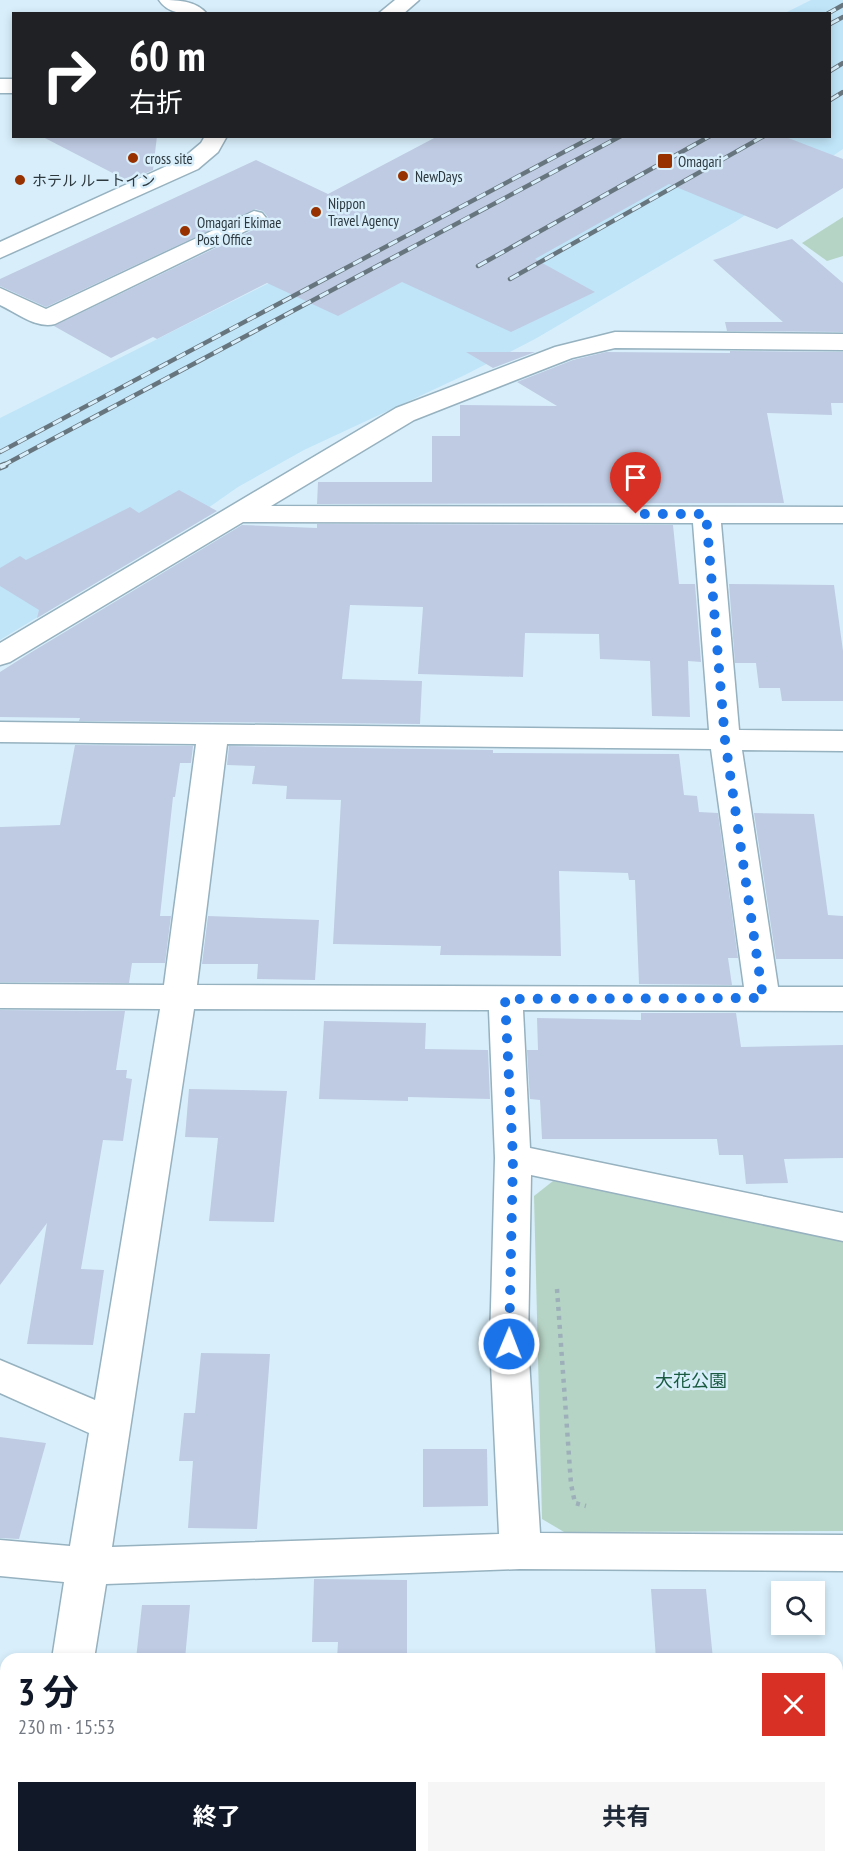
<!DOCTYPE html>
<html lang="ja">
<meta charset="utf-8">
<style>
body{margin:0;font-family:"PT Sans Narrow","Noto Sans JP",sans-serif;background:#f6f6f7;color:#1f2937;height:100vh;display:flex;flex-direction:column;font-size:22px;white-space:nowrap}
*{box-sizing:border-box;margin:0}
p{font-size:20px;color:#747a83}
.icon{flex:none;width:33px;height:33px;fill:none;stroke:currentColor;stroke-width:2;stroke-linecap:round;stroke-linejoin:round}
.map{position:relative;flex:1;overflow:hidden}
.panel{position:absolute;left:0px;top:1653px;width:843px;height:210px;display:flex;flex-direction:column;background:#fff;border-radius:18px 18px 0 0;box-shadow:0 3px 9px #0003}
.panel>*{flex:none}
.banner{position:absolute;left:12px;top:12px;width:819px;height:126px;border-radius:0px;box-shadow:0 3px 9px #0003;background:#202124;color:#fff;overflow:hidden}
.controls{position:absolute;left:771px;top:1581px;display:grid;gap:12px}
.controls a{display:grid;place-items:center;width:54px;height:54px;border-radius:0px;background:#fff;box-shadow:0 3px 9px #0003;font-size:30px}
.pin{position:absolute;display:grid;place-items:center;width:51px;height:51px;color:#fff;margin:-62px -26px;border-radius:50% 50% 50% 0;rotate:-45deg;box-shadow:0 0 6px #0007}
.pin .icon{rotate:45deg}
.me{position:absolute;width:66px;margin:-33px;rotate:1deg;stroke-linejoin:round;filter:drop-shadow(0 0 4px #0008)}
.turn{display:flex;align-items:center;gap:21px;height:126px;padding:0 18px;font-size:27px}
.turn .icon{width:78px;height:78px;stroke-width:2.5}
.turn b{display:block;font-size:42px;line-height:51px}
.round{display:grid;place-items:center;flex:none;width:63px;height:63px;border-radius:0px;background:#f6f6f7}
.overview{display:flex;align-items:center;justify-content:space-between;height:102px;padding:0 18px}
h1{font-size:36px;font-weight:700;line-height:45px;color:#111827}
.action{display:flex;gap:12px;margin-top:auto;padding:12px 18px}
.action a{flex:1;height:69px;border-radius:0px;background:#111827;color:#fff;font-size:24px;font-weight:700;line-height:69px;text-align:center}
.action a+a{background:#f6f6f7;color:#1f2937}
.map>svg:first-child{display:block}
.built{fill:#c0e5f8}
.green{fill:#b6d4c5}
.building{fill:#bfcbe3}
.lines{fill:none;stroke-linecap:round;stroke-linejoin:round}
.minor-casing{stroke:#96b1bf;stroke-width:3}
.tertiary-casing{stroke:#96b1bf;stroke-width:3}
.path{stroke:#9db0ba;stroke-width:4.5;stroke-dasharray:4 5;stroke-linecap:butt}
.minor{fill:#fff;fill-rule:evenodd}
.tertiary{fill:#fff;fill-rule:evenodd}
.rail-far1-casing{stroke:#67767e;stroke-width:4.5}
.rail-casing{stroke:#67767e;stroke-width:7}
.rail-far1{stroke:#d8effb;stroke-width:3;stroke-dasharray:10;stroke-linecap:butt}
.rail{stroke:#d8effb;stroke-width:4.5;stroke-dasharray:13;stroke-linecap:butt}
.route{stroke:#1a73e8;stroke-width:10;stroke-dasharray:0 18}
.poi-dot{fill:#973200;stroke:#d8effb;stroke-width:2}
.labels{text-anchor:middle;dominant-baseline:central;stroke-width:5;stroke-linejoin:round;paint-order:stroke}
.far-poi-label{font-size:15px;fill:#2d383e;stroke:#d8effb;text-anchor:start}
.park-label{font-size:18px;fill:#195a40;stroke:#d8effb}
</style>
<div class="map">
<svg width="843" height="1863" viewBox="0 0 843 1863">
<rect width="100%" height="100%" fill="#d8effb"/>
<path class="built" d="M811,0H843V149L735,222L535,339L465,375L304,450L238,487L151,548L0,640V418L331,252L547,137L830,136V14L785,13Z"/>
<g class="green">
<path d="M843,217V256L827,261L802,243Z"/>
<path d="M553,1181L843,1240V1531L564,1532L542,1519L534,1196Z"/>
</g>
<g class="building">
<path d="M41,136H157L153,170L128,181Z"/>
<path d="M438,136H783L843,159V188L777,229L669,184L535,259L595,292L511,332L402,282L338,316L267,283L157,339L153,337L111,358L54,326L263,225L268,217L263,211L255,209L46,307L0,286V279L256,160L328,194Z"/>
<path d="M792,239L843,283V332L727,331L725,322H783L713,260Z"/>
<path d="M730,351L843,352V403H831L832,415L767,413L784,503L317,504L318,482H432V436H460V405L557,406L517,382L573,360L606,352L730,353Z"/>
<path d="M466,352H535L493,368Z"/>
<path d="M179,490L217,511L37,618L39,610L0,586V568L20,556L26,560L130,507L139,513Z"/>
<path d="M317,524L673,525L679,584H695L701,662L688,661L690,717L652,716L650,661L600,659L599,634L525,633L523,677L418,674L423,607L350,605L342,679L422,681L420,724L79,721L80,718L0,717V672L30,653L242,525L317,528Z"/>
<path d="M729,584L834,585L843,651V701H782L780,688H759L756,663H735Z"/>
<path d="M75,745L193,746L191,763H180L175,797H173L160,916H171L165,963H132L129,983L0,982V827L60,825Z"/>
<path d="M229,746L493,750V753L679,754L684,795L697,796L699,812L718,813L738,958H728L732,985L639,984L635,880H629L628,873L559,871L561,956L440,955L441,946L333,944L341,800L286,799L287,786L252,784L255,766L227,765Z"/>
<path d="M754,813L814,814L828,915L843,916V959H776Z"/>
<path d="M208,916L319,920L315,980L257,979L258,964H202Z"/>
<path d="M0,1010L125,1011L116,1070H127L126,1078L132,1079L123,1141L103,1140L81,1269L104,1270L93,1345L27,1344L47,1223L0,1285Z"/>
<path d="M641,1013H736L741,1047L843,1045V1158L784,1159L788,1183L746,1184L743,1155H719L717,1139H542L540,1100L530,1099L527,1050H538L537,1018L641,1020Z"/>
<path d="M324,1021L426,1023L425,1049L488,1050L490,1099L408,1097V1101L319,1099Z"/>
<path d="M189,1089L287,1091L274,1222L209,1221L218,1138L185,1137Z"/>
<path d="M201,1353L270,1354L257,1529L188,1528L193,1461H179L184,1413H195Z"/>
<path d="M0,1437L46,1443L19,1539L0,1538Z"/>
<path d="M423,1449H487L488,1506L423,1507Z"/>
<path d="M314,1579L407,1580V1659H337L338,1642H312Z"/>
<path d="M651,1589H706L713,1659H656Z"/>
<path d="M142,1605H190L185,1659H136Z"/>
</g>
<g class="lines">
<defs>
<g id="minor">
<rect x="0" y="79" width="14" height="14"/>
<path d="M254,211L262,213L266,218L262,223L55,324C36,329 17,313 0,305V288L46,309Z"/>
<path d="M615,332L843,334V350L615,348L572,358L414,420L271,506L843,507V523H721L739,730L843,731V751L742,750L778,987H843V1011L523,1010L530,1148L843,1213V1241L531,1175L528,1344L540,1533L843,1535V1571L520,1569L106,1584L94,1659H52L64,1582L0,1576V1540L70,1546L89,1433L0,1393V1360L95,1400L160,1009L0,1008V984L164,985L196,744L0,742V722L709,730L693,523L243,522L10,662L0,665V643L396,408L555,347ZM227,744L711,749L744,987L197,985ZM194,1009L489,1010L495,1158L490,1344L499,1534L112,1547Z"/>
<path d="M16,1857H62L61,1863H15Z"/>
</g>
<g id="tertiary">
<path d="M159,0C176,0 196,0 207,14C190,14 169,16 159,0Z"/>
<path d="M395,0H419L403,14H378Z"/>
<path d="M205,136H227L218,152L198,169L0,258V242L182,159L201,143Z"/>
</g>
</defs>
<use href="#minor" class="minor-casing"/>
<use href="#tertiary" class="tertiary-casing"/>
<path class="path" d="M557,1289L571,1484L575,1503L586,1506"/>
<use href="#minor" class="minor"/>
<use href="#tertiary" class="tertiary"/>
<defs>
<g id="rail-far1">
<path d="M827,14L843,5"/>
<path d="M830,24L843,17"/>
<path d="M830,71L843,63"/>
<path d="M830,100L843,92"/>
<path d="M478,266L710,136"/>
<path d="M510,279L764,136"/>
<path d="M0,452L594,136"/>
<path d="M2,466L621,136"/>
</g>
<path id="rail" d="M0,467L5,465"/>
</defs>
<use href="#rail-far1" class="rail-far1-casing"/>
<use href="#rail" class="rail-casing"/>
<use href="#rail-far1" class="rail-far1"/>
<use href="#rail" class="rail"/>
</g>
<g class="lines">
<path class="route" d="M509,1344L513,1158L505,999L763,998L725,740L706,514H636"/>
</g>
<g class="poi-dot">
<circle cx="133" cy="158" r="6"/>
<rect x="657" y="153" width="16" height="16" rx="3"/>
<circle cx="403" cy="176" r="6"/>
<circle cx="20" cy="180" r="6"/>
<circle cx="316" cy="212" r="6"/>
<circle cx="185" cy="231" r="6"/>
</g>
<g class="labels">
<g class="far-poi-label">
<text x="145" y="158">cross site</text>
<text x="678" y="161">Omagari</text>
<text x="415" y="176">NewDays</text>
<text x="32" y="180">ホテル ルートイン</text>
<text x="328" y="203">Nippon<tspan x="328" dy="17">Travel Agency</tspan></text>
<text x="197" y="222">Omagari Ekimae<tspan x="197" dy="17">Post Office</tspan></text>
</g>
<g class="park-label">
<text x="691" y="1380">大花公園</text>
</g>
</g>
</svg>
<div class="controls">
<a><svg class="icon" aria-label="search" viewBox="0 0 24 24"><circle cx="10" cy="10" r="6"/><path d="M15 15l6 6"/></svg></a>
</div>
<div class="pin" style="left:636px;top:514px;background:#d93025"><svg class="icon" aria-label="arrive" viewBox="0 0 24 24"><path d="M6 21V4h12l-3 4 3 4H6"/></svg></div>
<svg class="me" style="left:509px;top:1344px" viewBox="-20 -20 40 40"><circle r="17" fill="#1a73e8" stroke="#fff" stroke-width="3"/><path d="M0-11L8 9 0 5-8 9z" fill="#fff"/></svg>
<div class="banner">
<div class="turn"><svg class="icon" aria-label="right" viewBox="0 0 24 24"><path d="M7 20v-9h11M14 6l5 5-5 5"/></svg><div><b>60 m</b>右折</div></div>
</div>
<section class="panel">
<div class="overview"><div><h1>3 分</h1><p>230 m · 15:53</p></div><a class="round" style="background:#d93025;color:#fff"><svg class="icon" aria-label="close" viewBox="0 0 24 24"><path d="M6 6l12 12M18 6L6 18"/></svg></a></div>
<div class="action"><a>終了</a><a>共有</a></div>
</section>
</div>
